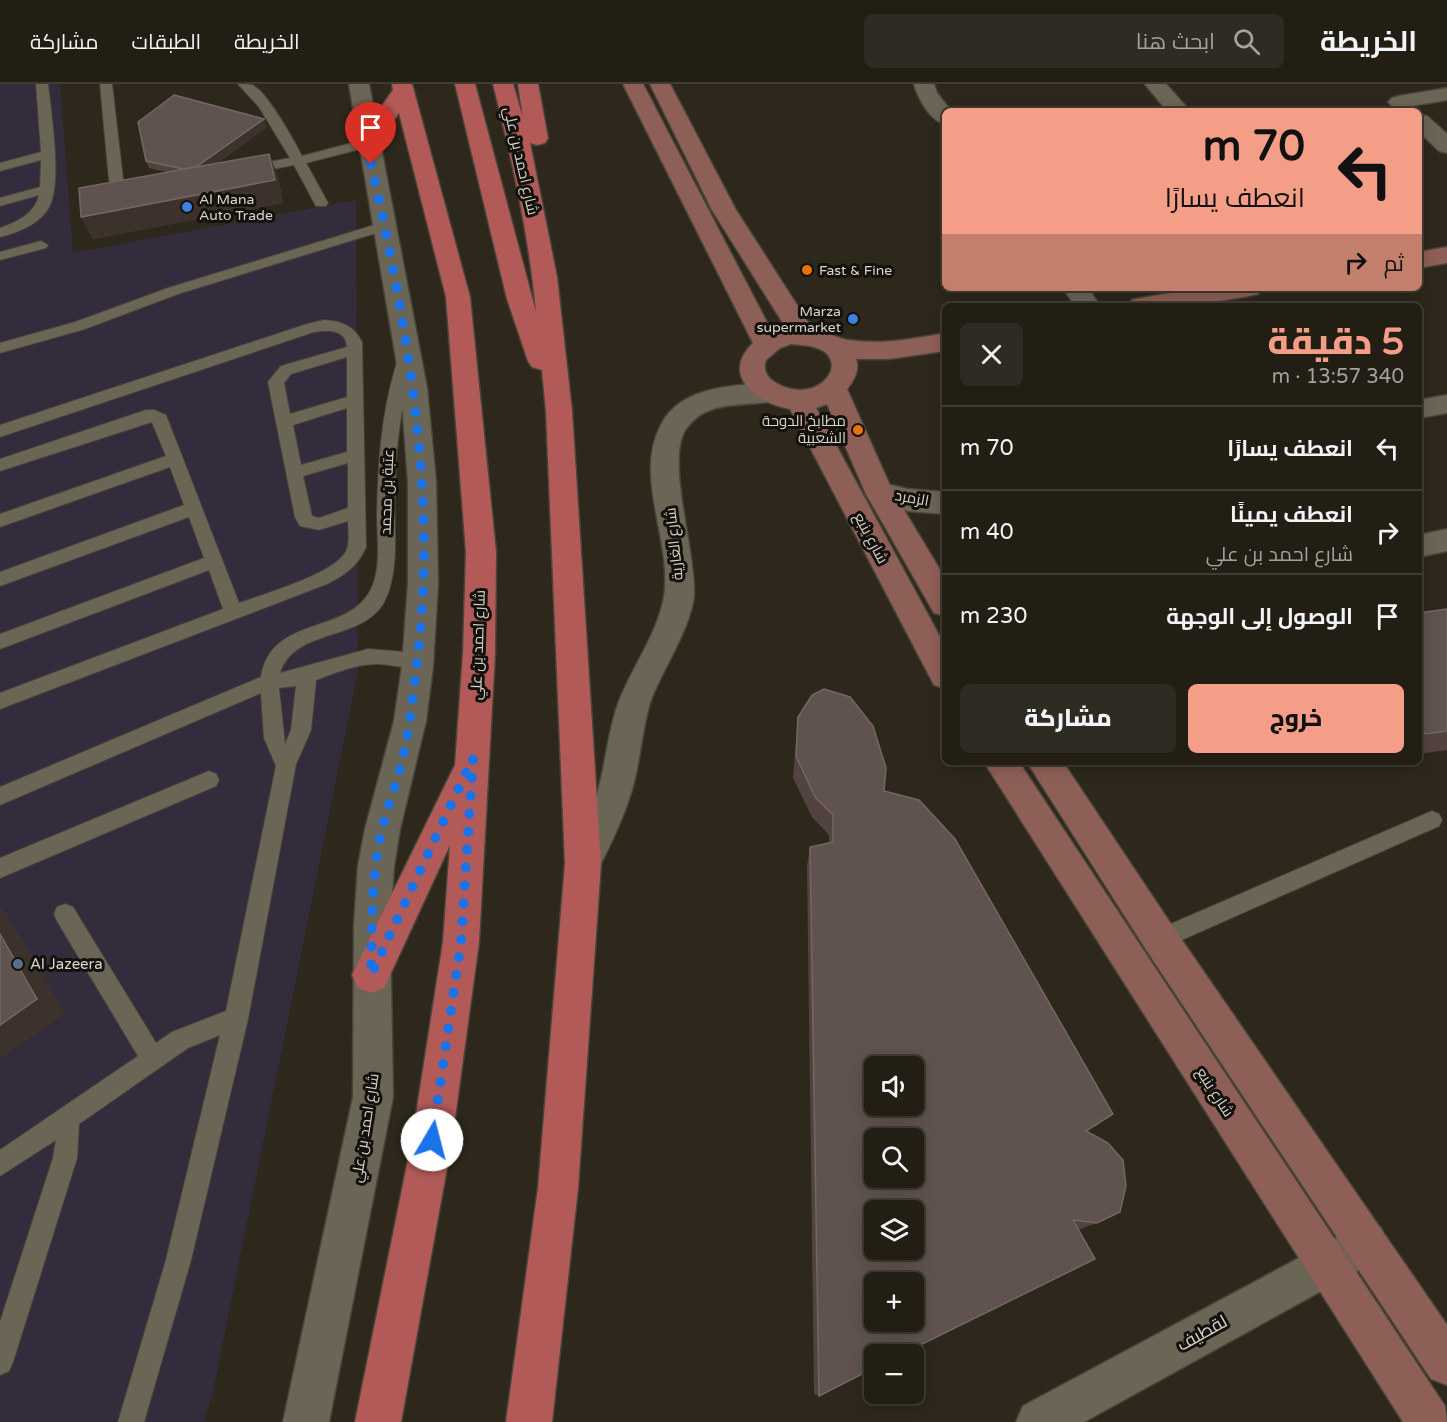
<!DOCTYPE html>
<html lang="ar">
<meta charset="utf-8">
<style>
body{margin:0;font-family:"Varela Round",Cairo,sans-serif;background:#2e2b22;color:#f1f3f6;direction:rtl;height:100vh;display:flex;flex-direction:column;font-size:22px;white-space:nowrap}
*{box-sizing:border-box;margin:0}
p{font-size:20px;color:#a2a2a0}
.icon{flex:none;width:33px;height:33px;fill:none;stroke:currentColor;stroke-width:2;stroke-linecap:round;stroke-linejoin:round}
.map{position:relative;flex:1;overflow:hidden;direction:ltr}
.details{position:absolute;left:942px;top:219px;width:480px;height:462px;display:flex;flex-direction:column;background:#221e14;border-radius:9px;box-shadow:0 3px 15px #0003,0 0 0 2px #3f3c34;direction:rtl}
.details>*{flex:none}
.hud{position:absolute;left:942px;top:24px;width:480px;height:183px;border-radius:9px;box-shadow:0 3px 15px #0003,0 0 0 2px #3f3c34;direction:rtl;background:#f49e88;color:#111;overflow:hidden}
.fabs{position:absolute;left:864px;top:972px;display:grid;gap:12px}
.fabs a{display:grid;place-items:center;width:60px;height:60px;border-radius:9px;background:#221e14;box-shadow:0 3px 15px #0003,0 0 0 2px #3f3c34;font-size:30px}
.pin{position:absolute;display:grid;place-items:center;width:51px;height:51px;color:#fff;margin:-62px -26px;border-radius:50% 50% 50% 0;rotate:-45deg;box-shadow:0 0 6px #0007}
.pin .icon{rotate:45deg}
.me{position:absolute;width:66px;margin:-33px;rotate:8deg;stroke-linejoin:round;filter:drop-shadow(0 0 4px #0008)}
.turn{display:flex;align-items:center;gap:21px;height:126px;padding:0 18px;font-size:27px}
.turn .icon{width:78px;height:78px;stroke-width:2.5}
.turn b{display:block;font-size:42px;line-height:51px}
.then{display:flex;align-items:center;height:57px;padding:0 18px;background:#0003;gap:12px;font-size:22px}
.round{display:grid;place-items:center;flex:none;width:63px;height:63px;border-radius:9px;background:#2e2b22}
.head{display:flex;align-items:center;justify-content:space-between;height:102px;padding:0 18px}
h1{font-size:36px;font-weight:800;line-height:45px;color:#f49e88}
.button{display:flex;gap:12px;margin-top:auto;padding:12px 18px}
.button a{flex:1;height:69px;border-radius:9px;background:#f49e88;color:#111;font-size:24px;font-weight:800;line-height:69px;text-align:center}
.button a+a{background:#2e2b22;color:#f1f3f6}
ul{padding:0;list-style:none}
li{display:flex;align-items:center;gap:18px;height:84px;padding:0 18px;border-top:2px solid #3f3c34}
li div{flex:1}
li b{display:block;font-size:22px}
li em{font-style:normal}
header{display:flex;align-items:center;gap:36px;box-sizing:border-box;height:84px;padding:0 30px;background:#221e14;border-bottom:2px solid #3f3c34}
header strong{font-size:28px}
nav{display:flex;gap:33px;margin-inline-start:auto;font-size:21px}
.search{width:420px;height:54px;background:#2e2b22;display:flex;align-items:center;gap:15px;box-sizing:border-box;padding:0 21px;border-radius:9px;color:#a2a2a0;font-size:22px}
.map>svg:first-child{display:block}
.commercial{fill:#332c3c}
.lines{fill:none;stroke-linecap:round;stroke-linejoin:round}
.lane-casing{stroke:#484439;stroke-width:2}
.street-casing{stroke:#484439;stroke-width:3}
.secondary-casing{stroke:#484439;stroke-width:3}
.primary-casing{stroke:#484439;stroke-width:3}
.lane{fill:#6b6556;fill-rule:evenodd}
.street{fill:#6b6556;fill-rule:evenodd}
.secondary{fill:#8e5f57;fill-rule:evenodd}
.primary{fill:#b15a58;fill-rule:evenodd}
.wall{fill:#524340}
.shaded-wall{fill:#3d322b}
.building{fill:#60534f;stroke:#736762;stroke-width:1.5;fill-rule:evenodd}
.route{stroke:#1a73e8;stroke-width:10;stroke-dasharray:0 18}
.shop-dot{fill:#3f7fe0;stroke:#13110b;stroke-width:2}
.food-dot{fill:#e8710a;stroke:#13110b;stroke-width:2}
.service-dot{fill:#5c6f8a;stroke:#13110b;stroke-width:2}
.labels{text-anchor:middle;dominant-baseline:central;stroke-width:6;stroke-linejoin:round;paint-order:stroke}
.far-poi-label{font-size:14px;fill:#d8d4cc;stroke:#13110b;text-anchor:start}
.street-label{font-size:15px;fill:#d8d4cc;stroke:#13110b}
.poi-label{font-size:15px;fill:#d8d4cc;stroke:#13110b;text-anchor:end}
.near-street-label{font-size:18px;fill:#d8d4cc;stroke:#13110b}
</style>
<header>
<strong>الخريطة</strong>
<div class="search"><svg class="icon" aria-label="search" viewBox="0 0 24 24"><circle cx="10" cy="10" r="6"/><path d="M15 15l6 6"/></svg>ابحث هنا</div>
<nav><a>الخريطة</a><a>الطبقات</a><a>مشاركة</a></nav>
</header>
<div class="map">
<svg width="1447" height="1338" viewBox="0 0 1447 1338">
<rect width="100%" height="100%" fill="#2d281b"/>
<path class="commercial" d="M0,0H60L73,169L356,116L358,587L213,1308L204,1338H0Z"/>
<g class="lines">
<defs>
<g id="lane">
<path d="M36,0H48C51,29 62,96 50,121C42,139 18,149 0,153V144C17,138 35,130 39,111L0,122V114L40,103L41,76L0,87V79L41,68Z"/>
<path d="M100,0H112L123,95L128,102L144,104L146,107L144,110L119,108L109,96Z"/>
<path d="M238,0C242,0 249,0 252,1C267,7 294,57 302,72L367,55L372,56L373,59L372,62L306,79L328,119L326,122H316L294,81L247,90L242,89L240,86L242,83L290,74L259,23Z"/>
<path d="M384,138L391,142L389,145L178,210L85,245L0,269V259L75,238L168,204Z"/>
<path d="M41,157L48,161L46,164L0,176V168Z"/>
<path d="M324,236C342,237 354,242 362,258L366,463C358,482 345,491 327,500L0,625V609L223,525L209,486L0,565V550L204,474L189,433L0,502V488L184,421L170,383L0,443V430L166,372L152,338L0,387V375L146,326H154L166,331L239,519C263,510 339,489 347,465C350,457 348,446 348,437L319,446L300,442L295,433L268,298L281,282L347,263C346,245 328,246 314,248L0,353V341L307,240ZM347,273V313L290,330L284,299L291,290ZM347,324V368L301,381L293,341ZM348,379V424L319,434L312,432L303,392Z"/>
<path d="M408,263L416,268C402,313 396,357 395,403C393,439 400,479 387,512C368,560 295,541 280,589L368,565L418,569L425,572L427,577L425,582C410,587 392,580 377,580C355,580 336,589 316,596L311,646L296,680L248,935L191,1176L144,1338H118L166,1176L220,951L188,964L79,1040L77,1074L13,1278L9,1287L0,1291V1238L53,1074L56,1056L0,1092V1066L138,972L57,837L54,830L57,823L65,820L73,823L156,959L172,948L226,927L276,682L264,654L261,609L0,721V703L261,593C272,524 363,557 376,490C380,471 377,450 377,430C378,382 381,332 395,285C398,276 398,266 408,263ZM296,602L291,646L285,660L279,604Z"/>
<path d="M209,687L216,690L219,696L216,702L0,794V774Z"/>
<path d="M1432,727L1439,730L1442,736L1439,742L1168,862L1160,865L1152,862L1149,855L1152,848Z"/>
</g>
<g id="street">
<path d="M349,0H369L427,304L436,398L438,499L433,582L426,637L400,745L394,782L390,840L393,1013L329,1338H283L353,1013L354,840L358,782L365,745L394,637L402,582L408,499V398L401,304Z"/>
<path d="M914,0H934L937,9L951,27H945V40C930,37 918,14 914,0Z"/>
<path d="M1145,0H1166L1190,27H1167Z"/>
<path d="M1447,4V16L1399,24L1392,22L1388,18L1392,14L1399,12Z"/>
<path d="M1419,31L1427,32L1447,50V69L1439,67L1419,48Z"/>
<path d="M1063,204H1088L1100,222H1075Z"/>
<path d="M754,300H773L782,303L786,309L782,315C750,325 709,312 686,345C665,375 696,469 694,510C692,543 661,587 650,619C641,649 640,683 630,712C621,740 608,766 595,791L583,796L571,791L565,780C576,757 590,734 597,710C606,680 608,646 619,617C632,584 658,548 664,513C673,456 632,392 662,339C679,307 722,302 754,300Z"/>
<path d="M1447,311V329L1419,334V316Z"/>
<path d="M879,398L908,405L945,408V430L908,427L869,415L865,408L869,401Z"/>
<path d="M1447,445V467L1419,473V451Z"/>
<path d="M1366,1138L1381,1144L1387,1159L1381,1174L1084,1338H1016L1023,1322Z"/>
</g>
<g id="secondary">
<path d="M623,0H643L772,248L786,244L712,126L650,0H670L736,126L813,246C826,247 836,254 848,256C881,261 913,255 945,249V267L889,275H856C860,285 854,297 847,305L892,406L945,494V532L934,529L865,408L827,320L816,324L945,562V605L934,601L790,325C756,319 720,291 753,259ZM791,260C798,261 807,261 814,263C854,274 820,324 776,299C766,293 763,286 766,276L780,264Z"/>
<path d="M1447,163V179L1419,184V168Z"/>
<path d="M1201,204H1261L1258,210L1249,212L1189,222H1129L1132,216L1141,214Z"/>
<path d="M984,678H1019L1445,1322L1447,1338H1403Z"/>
<path d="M1027,678H1063L1173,843L1447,1241V1301L1431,1295L1147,867Z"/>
</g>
<g id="primary">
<path d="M392,0H412L470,213L496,468L495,569L479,858L452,1056L401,1338H355L412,1056L443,858L450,761L384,904L371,909L358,904L352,891L455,681L463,569L466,468L446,213L399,29L375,64L367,66L359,64L356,59L393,6Z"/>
<path d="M455,0H475L536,228C529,151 512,75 493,0H513L523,34L518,0H538L548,54L545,59L537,61L530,59L557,193L572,327L601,780L578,1104L552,1338H506L538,1104L565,780L546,327L542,286L532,283L528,277L507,215Z"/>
</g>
</defs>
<use href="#lane" class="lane-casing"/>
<use href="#street" class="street-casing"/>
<use href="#secondary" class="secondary-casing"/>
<use href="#primary" class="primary-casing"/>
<use href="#lane" class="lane"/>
<use href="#street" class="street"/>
<use href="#secondary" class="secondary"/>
<use href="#primary" class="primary"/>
</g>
<g class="wall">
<path d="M267,43L216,80L278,92L283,119L93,155L81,133L167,88L149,84L146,77Z"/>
<path d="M1447,525V666L1419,670V529Z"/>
<path d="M798,633L884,707L1086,1047L1097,1139L1080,1145H1078L819,1312L814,1310L807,782L810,763L829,759V751L812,733L793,694Z"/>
</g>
<g class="shaded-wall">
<path d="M264,35L267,43L194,95L190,87Z"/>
<path d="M269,70L278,92L283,119L93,155L81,133Z"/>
<path d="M0,824L5,827L65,929L0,975Z"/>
</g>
<g class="building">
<path d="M174,11L264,35L196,83L183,85L146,77L138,38Z"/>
<path d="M269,70L275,96L81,133L79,104Z"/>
<path d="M1447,525V647L1425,650L1419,639V529Z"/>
<path d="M824,605L850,613L873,642L886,684L884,707L919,716L955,755L1113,1030L1086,1047L1108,1059L1123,1076L1126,1102L1120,1128L1097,1139L1073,1136L1095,1175L902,1270H874V1284L819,1312L810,763L833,758V731L815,713L796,672L798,633L812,611ZM874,982H914V1022H874ZM874,1054H914V1094H874ZM874,1126H914V1166H874ZM874,1198H914V1238H874Z"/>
<path d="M0,850L37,915L0,941Z"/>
</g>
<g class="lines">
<path class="route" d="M371,80C407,243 438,410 417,578C413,611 410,644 402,677C395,705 384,731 379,760C371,803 372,847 371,891L473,674L461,858L432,1056"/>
</g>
<g class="shop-dot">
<circle cx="187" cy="123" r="6"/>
<circle cx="853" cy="235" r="6"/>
</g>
<g class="food-dot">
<circle cx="807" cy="186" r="6"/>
<circle cx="858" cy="346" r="6"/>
</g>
<circle class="service-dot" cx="18" cy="880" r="6"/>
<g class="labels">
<g class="far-poi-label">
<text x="199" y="115">Al Mana<tspan x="199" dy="16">Auto Trade</tspan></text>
<text x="819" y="186">Fast &amp; Fine</text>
<text x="841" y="227" text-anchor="end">Marza<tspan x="841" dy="16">supermarket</tspan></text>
</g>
<g class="street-label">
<text transform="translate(521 77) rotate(77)">شارع احمد بن علي</text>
<text transform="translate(387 408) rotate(-88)">عتبة بن محمد</text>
<text transform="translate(912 414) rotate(10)">الزمرد</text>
<text transform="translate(871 454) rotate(62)">شارع ينبع</text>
<text transform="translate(674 460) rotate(-96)">شارع الغارية</text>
<text transform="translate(478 561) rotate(-88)">شارع احمد بن علي</text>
<text transform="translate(1215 1008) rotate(57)">شارع ينبع</text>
<text transform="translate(365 1044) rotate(-81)">شارع احمد بن علي</text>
</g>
<g class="poi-label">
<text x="846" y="337">مطابخ الدوحة<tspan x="846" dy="17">الشعبية</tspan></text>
<text x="30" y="880" text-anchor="start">Al Jazeera</text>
</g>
<g class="near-street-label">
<text transform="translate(1202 1249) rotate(-29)">لقطيف</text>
</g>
</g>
</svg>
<div class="fabs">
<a><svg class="icon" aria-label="sound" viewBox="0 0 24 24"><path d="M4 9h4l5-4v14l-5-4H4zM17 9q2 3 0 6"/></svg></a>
<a><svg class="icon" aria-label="search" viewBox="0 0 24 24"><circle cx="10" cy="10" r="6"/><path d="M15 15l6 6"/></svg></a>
<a><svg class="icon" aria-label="layers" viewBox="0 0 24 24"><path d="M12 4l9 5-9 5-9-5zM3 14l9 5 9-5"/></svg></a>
<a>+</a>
<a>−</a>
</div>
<div class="pin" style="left:371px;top:80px;background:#d93025"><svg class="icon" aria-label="arrive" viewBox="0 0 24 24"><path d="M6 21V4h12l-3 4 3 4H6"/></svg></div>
<svg class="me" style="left:432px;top:1056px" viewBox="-20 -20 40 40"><circle r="19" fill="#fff"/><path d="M0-13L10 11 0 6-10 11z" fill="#1a73e8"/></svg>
<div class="hud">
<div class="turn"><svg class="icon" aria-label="left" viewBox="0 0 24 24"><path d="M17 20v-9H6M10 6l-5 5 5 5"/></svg><div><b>70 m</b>انعطف يسارًا</div></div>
<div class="then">ثم<svg class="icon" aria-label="right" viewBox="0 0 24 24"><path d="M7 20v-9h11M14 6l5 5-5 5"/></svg></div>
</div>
<section class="details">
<div class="head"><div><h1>5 دقيقة</h1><p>340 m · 13:57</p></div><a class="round"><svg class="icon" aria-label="close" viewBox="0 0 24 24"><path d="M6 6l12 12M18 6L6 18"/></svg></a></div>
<ul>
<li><svg class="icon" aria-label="left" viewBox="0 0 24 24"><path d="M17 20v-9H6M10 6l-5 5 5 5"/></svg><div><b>انعطف يسارًا</b></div><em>70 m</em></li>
<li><svg class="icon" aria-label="right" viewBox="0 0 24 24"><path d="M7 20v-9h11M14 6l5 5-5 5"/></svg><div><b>انعطف يمينًا</b><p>شارع احمد بن علي</p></div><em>40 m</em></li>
<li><svg class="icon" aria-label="arrive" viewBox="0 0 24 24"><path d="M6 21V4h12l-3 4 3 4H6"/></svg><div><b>الوصول إلى الوجهة</b></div><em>230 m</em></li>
</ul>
<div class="button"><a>خروج</a><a>مشاركة</a></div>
</section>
</div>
